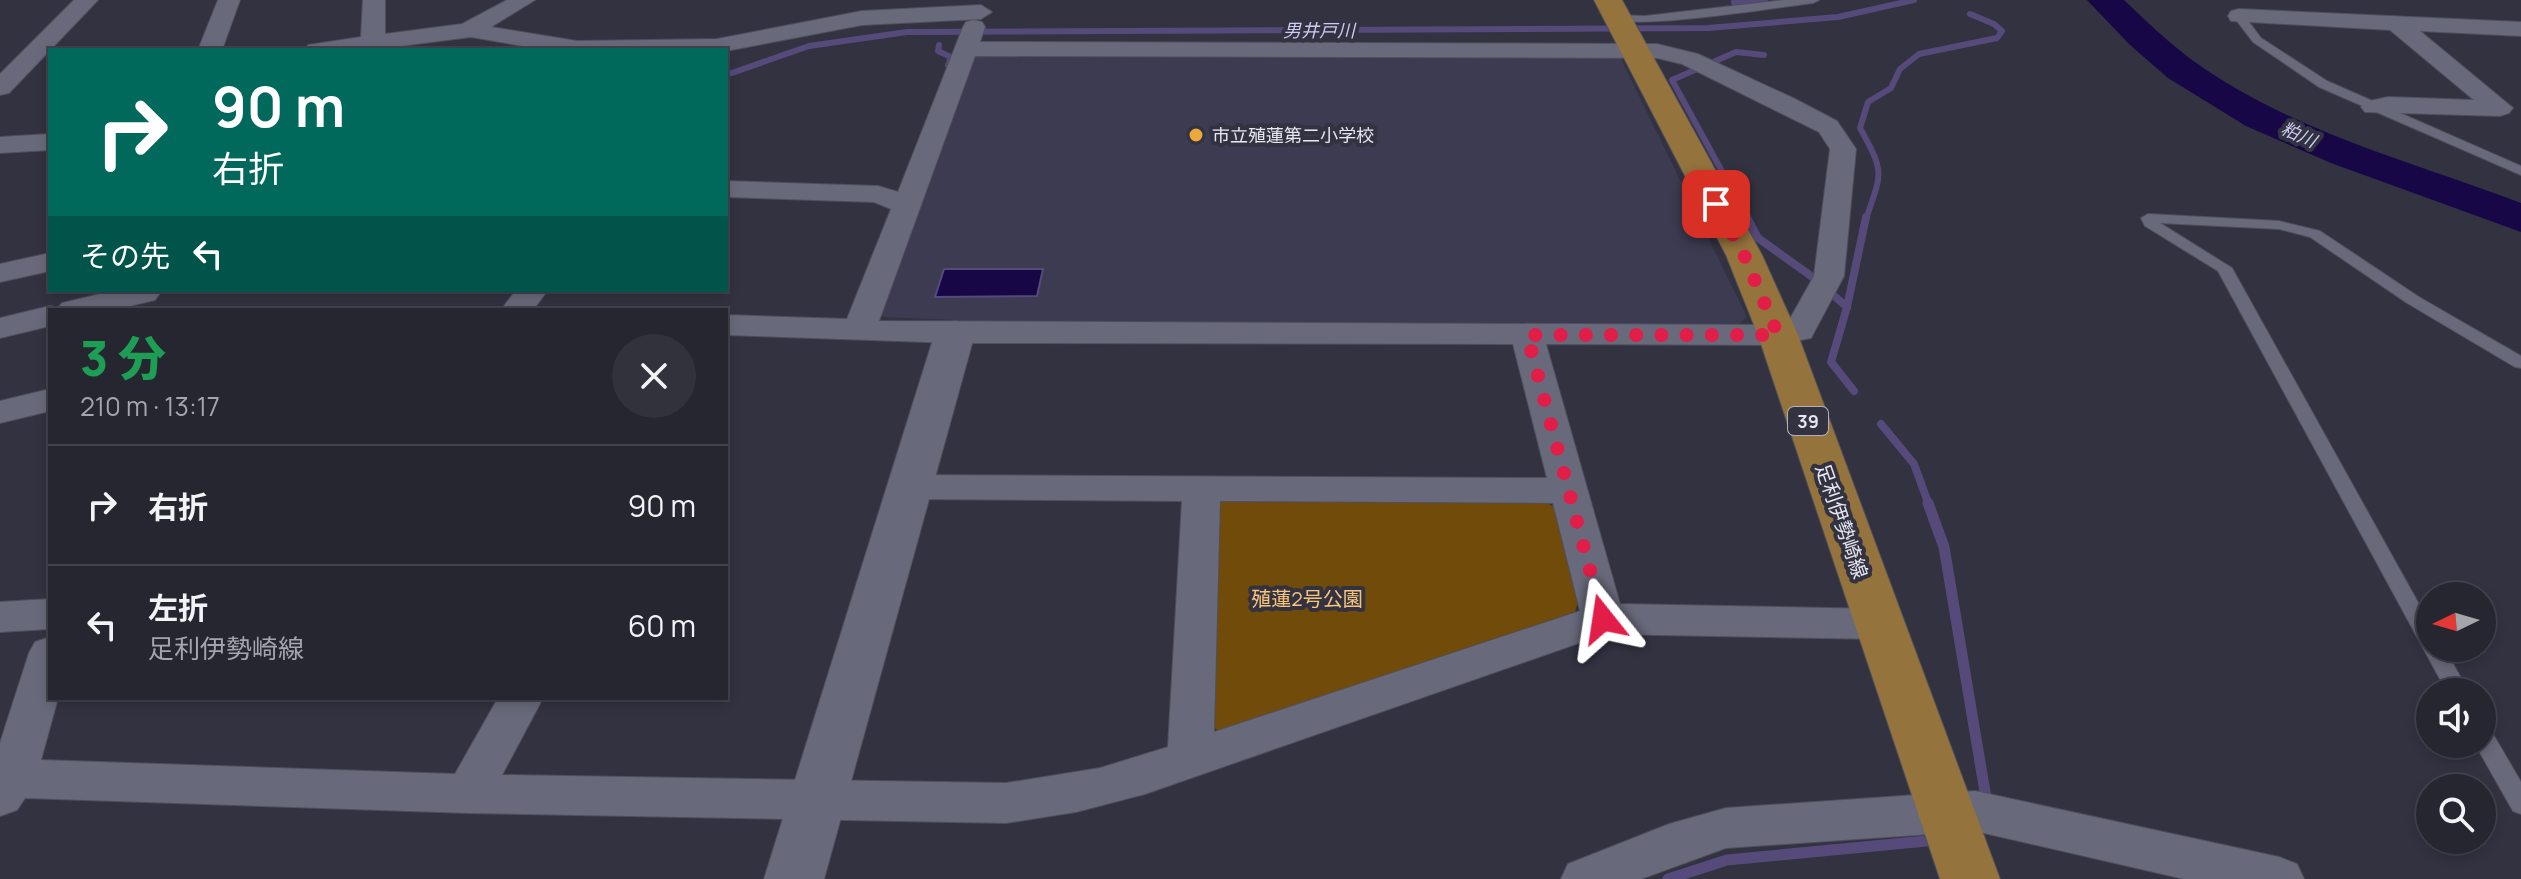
<!DOCTYPE html>
<html lang="ja">
<meta charset="utf-8">
<style>
body{margin:0;font-family:Manrope,"Noto Sans JP",sans-serif;background:#32323d;color:#f1f3f6;height:100vh;display:flex;flex-direction:column;font-size:30px;white-space:nowrap}
*{box-sizing:border-box;margin:0}
p{font-size:26px;color:#a4a5ab}
.icon{flex:none;width:44px;height:44px;fill:none;stroke:currentColor;stroke-width:2;stroke-linecap:round;stroke-linejoin:round}
.map{position:relative;flex:1;overflow:hidden}
.side{position:absolute;left:48px;top:308px;width:680px;height:392px;display:flex;flex-direction:column;background:#262631;border-radius:0px;box-shadow:0 4px 12px #0003,0 0 0 2px #42434d}
.side>*{flex:none}
.top-card{position:absolute;left:48px;top:48px;width:680px;height:244px;border-radius:0px;box-shadow:0 4px 12px #0003,0 0 0 2px #42434d;background:#00695c;color:#fff;overflow:hidden}
.needle{width:52px;rotate:265deg}
.tools{position:absolute;left:2416px;top:582px;display:grid;gap:16px}
.tools a{display:grid;place-items:center;width:80px;height:80px;border-radius:50%;background:#262631;box-shadow:0 4px 12px #0003,0 0 0 2px #42434d;font-size:40px}
.pin{position:absolute;display:grid;place-items:center;width:68px;height:68px;color:#fff;margin:-34px;border-radius:16px;box-shadow:0 4px 12px #0006}
.me{position:absolute;width:88px;margin:-44px;rotate:345deg;stroke-linejoin:round;filter:drop-shadow(0 0 6px #0008)}
.turn{display:flex;align-items:center;gap:28px;height:168px;padding:0 32px;font-size:36px}
.turn .icon{width:104px;height:104px;stroke-width:2.5}
.turn b{display:block;font-size:56px;line-height:68px}
.then{display:flex;align-items:center;height:76px;padding:0 32px;background:#0003;gap:16px;font-size:30px}
.round{display:grid;place-items:center;flex:none;width:84px;height:84px;border-radius:42px;background:#32323d}
.headline{display:flex;align-items:center;justify-content:space-between;height:136px;padding:0 32px}
h1{font-size:48px;font-weight:800;line-height:60px;color:#1e9e55}
ul{padding:0;list-style:none}
li{display:flex;align-items:center;gap:24px;height:120px;padding:0 32px;border-top:2px solid #42434d}
li div{flex:1}
li b{display:block;font-size:30px}
li em{font-style:normal}
.map>svg:first-child{display:block}
.built{fill:#3c3b51}
.green{fill:#714b09}
.water{fill:#180747;stroke:#564a7a;stroke-width:2}
.lines{fill:none;stroke-linecap:round;stroke-linejoin:round}
.stream-far2{stroke:#564a7a;stroke-width:6}
.stream-far1{stroke:#564a7a;stroke-width:8}
.stream{stroke:#564a7a;stroke-width:11}
.river{fill:#180747;fill-rule:evenodd}
.service-casing{stroke:#4f4f5c;stroke-width:2}
.minor-casing{stroke:#4f4f5c;stroke-width:2}
.tertiary-casing{stroke:#4f4f5c;stroke-width:2}
.primary-casing{stroke:#4f4f5c;stroke-width:2}
.service{fill:#68697a;fill-rule:evenodd}
.minor{fill:#68697a;fill-rule:evenodd}
.tertiary{fill:#68697a;fill-rule:evenodd}
.primary{fill:#95733d;fill-rule:evenodd}
.route{stroke:#e11d48;stroke-width:14;stroke-dasharray:0 25.2}
.poi-dot{fill:#eda83b;stroke:#323241;stroke-width:3}
.labels{text-anchor:middle;dominant-baseline:central;stroke-width:8;stroke-linejoin:round;paint-order:stroke}
.far-water-label{font-size:18px;font-style:italic;fill:#cbcbf3;stroke:#323241}
.far-poi-label{font-size:18px;fill:#e7e7f1;stroke:#323241;text-anchor:start}
.shield{fill:#323241;stroke:#b1b1bc;stroke-width:2}
.shield-label{font-size:18px;font-weight:bold;fill:#e7e7f1}
.street-label{font-size:20px;fill:#e7e7f1;stroke:#323241}
.park-label{font-size:20px;fill:#fac57b;stroke:#323241}
</style>
<div class="map">
<svg width="2521" height="879" viewBox="0 0 2521 879">
<rect width="100%" height="100%" fill="#323241"/>
<path class="built" d="M977,54L1611,55L1621,59L1747,317L1739,324L989,326L980,321L884,317L876,309L971,57Z"/>
<path class="green" d="M1223,499L1542,500L1559,510L1579,598L1575,612L1224,732L1201,724L1211,508Z"/>
<path class="water" d="M944,269H1043L1037,296L935,297Z"/>
<g class="lines">
<g class="stream-far2">
<path d="M1734,2L1765,0"/>
<path d="M939,45L938,51L951,57L948,65"/>
<path d="M726,75L809,46L907,32L1708,28L1838,17L1914,0"/>
<path d="M1748,219L1672,80L1736,52L1764,55"/>
<path d="M1866,219C1882,172 1885,173 1860,128L1868,102L1891,88L1900,69L1919,54L1997,38L2002,31L1994,24L1970,14"/>
</g>
<g class="stream-far1">
<path d="M1747,217L1758,238L1811,276L1847,307L1831,362L1854,391"/>
<path d="M1847,307L1866,217"/>
<path d="M1881,424L1914,464L1929,505"/>
</g>
<g class="stream">
<path d="M1928,503L1944,547L1987,804"/>
<path d="M1668,879L1727,860L1937,840"/>
</g>
<path class="river" d="M2087,0H2124C2146,21 2168,42 2192,60C2290,131 2410,161 2521,203V232L2331,163L2246,126L2168,78L2129,44Z"/>
<defs>
<g id="service">
<path d="M1784,0H1819L1813,3C1780,7 1631,31 1610,18L1616,15L1645,16Z"/>
<path d="M2235,14H2243L2261,38L2327,81L2521,166V175L2319,87L2253,42L2233,16Z"/>
<path d="M2148,214L2279,221L2320,231L2419,297L2521,356V368L2515,367L2407,303L2310,237L2279,229L2160,223L2232,268L2430,624V648H2444L2469,692H2447L2218,271L2145,226L2141,218Z"/>
<path d="M2482,726L2490,729L2521,782V814L2513,811L2475,744H2482Z"/>
</g>
<g id="minor">
<path d="M74,0H98L9,93L0,95V74Z"/>
<path d="M218,0H240L222,50H198Z"/>
<path d="M363,0H385V34L462,24L507,0H535L491,27L577,41L717,39L862,11L981,5L992,12L981,19L862,25L726,51L546,50L471,37L370,50H304L308,45L361,37Z"/>
<path d="M2239,9L2521,22V36L2420,31L2513,108L2509,113L2500,116L2365,112L2361,107L2365,102L2388,97L2474,100L2390,30L2231,21L2228,16L2231,11Z"/>
<path d="M974,20L982,22L985,27L980,42L1657,44L1698,54L1795,99L1837,121L1856,149L1844,276L1811,338L1778,345L1546,344L1620,604L1878,609L1893,613L1899,624L1893,635L1878,639L1605,634L1145,794L1076,812L1006,823L468,813L25,798L17,810L0,816V743L29,653L35,642L50,637V698H58L41,760L455,774L498,698H543L502,775L1006,783L1100,768L1168,747L1182,501L910,499L897,496L891,487L897,478L910,475L1547,478L1513,344L955,343L726,335V315L847,319L891,209L874,202L726,197V181L878,186L898,192L963,27L966,22ZM975,56L1657,58L1682,64L1819,132L1830,149L1814,276L1787,324L1778,325L879,321ZM1220,501L1553,503L1580,611L1214,732Z"/>
<path d="M50,134V150L0,153V137Z"/>
<path d="M50,253V271L0,282V264Z"/>
<path d="M117,290H158L160,293L155,300L113,310H50V326L0,338V318L50,306L58,308L62,303Z"/>
<path d="M516,290H548L533,310H501Z"/>
<path d="M50,389V411L0,423V401Z"/>
<path d="M50,599V629L0,632V602Z"/>
<path d="M1975,791L2279,857L2297,864L2304,879H2184L1975,831L1726,848L1641,879H1561L1568,864L1669,824L1726,808Z"/>
</g>
<path id="tertiary" d="M955,321L969,325L975,333L824,879H764L935,333L941,325Z"/>
<path id="primary" d="M1594,0H1622L1762,255L1798,335L2000,879H1940L1758,335L1726,255Z"/>
</defs>
<use href="#service" class="service-casing"/>
<use href="#minor" class="minor-casing"/>
<use href="#tertiary" class="tertiary-casing"/>
<use href="#primary" class="primary-casing"/>
<use href="#service" class="service"/>
<use href="#minor" class="minor"/>
<use href="#tertiary" class="tertiary"/>
<use href="#primary" class="primary"/>
</g>
<g class="lines">
<path class="route" d="M1603,619L1527,335H1778L1744,255L1716,204"/>
</g>
<circle class="poi-dot" cx="1196" cy="135" r="8"/>
<g class="labels">
<g class="far-water-label">
<text x="1319" y="30">男井戸川</text>
<text transform="translate(2299 134) rotate(24)">粕川</text>
</g>
<g class="far-poi-label">
<text x="1212" y="135">市立殖蓮第二小学校</text>
</g>
<rect class="shield" x="1788" y="407" width="40" height="28" rx="6"/>
<g class="shield-label">
<text x="1808" y="421">39</text>
</g>
<g class="street-label">
<text transform="translate(1842 521) rotate(71)">足利伊勢崎線</text>
</g>
<g class="park-label">
<text x="1307" y="598">殖蓮2号公園</text>
</g>
</g>
</svg>
<div class="tools">
<a><svg class="needle" viewBox="-14 -14 28 28"><path d="M0-13l5 13h-10z" fill="#e53935"/><path d="M0 13l5-13h-10z" fill="#a4a5ab"/></svg></a>
<a><svg class="icon" aria-label="sound" viewBox="0 0 24 24"><path d="M4 9h4l5-4v14l-5-4H4zM17 9q2 3 0 6"/></svg></a>
<a><svg class="icon" aria-label="search" viewBox="0 0 24 24"><circle cx="10" cy="10" r="6"/><path d="M15 15l6 6"/></svg></a>
</div>
<div class="pin" style="left:1716px;top:204px;background:#d93025"><svg class="icon" aria-label="arrive" viewBox="0 0 24 24"><path d="M6 21V4h12l-3 4 3 4H6"/></svg></div>
<svg class="me" style="left:1603px;top:619px" viewBox="-20 -20 40 40"><path d="M0-17L14 15 0 8-14 15z" fill="#e11d48" stroke="#fff" stroke-width="4"/></svg>
<div class="top-card">
<div class="turn"><svg class="icon" aria-label="right" viewBox="0 0 24 24"><path d="M7 20v-9h11M14 6l5 5-5 5"/></svg><div><b>90 m</b>右折</div></div>
<div class="then">その先<svg class="icon" aria-label="left" viewBox="0 0 24 24"><path d="M17 20v-9H6M10 6l-5 5 5 5"/></svg></div>
</div>
<section class="side">
<div class="headline"><div><h1>3 分</h1><p>210 m · 13:17</p></div><a class="round"><svg class="icon" aria-label="close" viewBox="0 0 24 24"><path d="M6 6l12 12M18 6L6 18"/></svg></a></div>
<ul>
<li><svg class="icon" aria-label="right" viewBox="0 0 24 24"><path d="M7 20v-9h11M14 6l5 5-5 5"/></svg><div><b>右折</b></div><em>90 m</em></li>
<li><svg class="icon" aria-label="left" viewBox="0 0 24 24"><path d="M17 20v-9H6M10 6l-5 5 5 5"/></svg><div><b>左折</b><p>足利伊勢崎線</p></div><em>60 m</em></li>
</ul>
</section>
</div>
